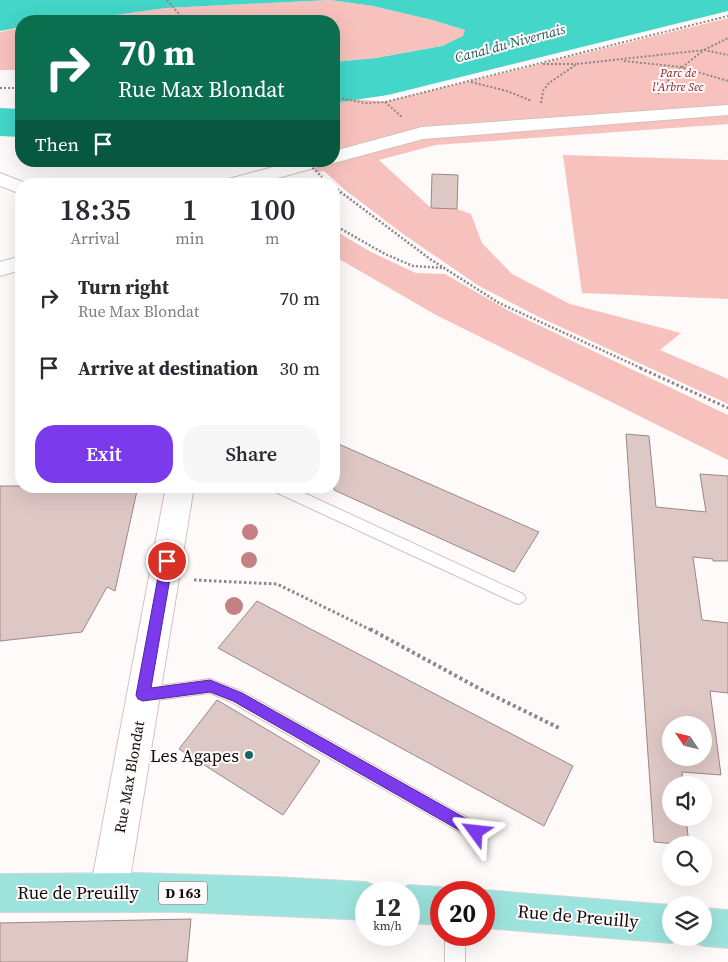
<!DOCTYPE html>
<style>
body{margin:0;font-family:"Source Serif 4",serif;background:#f7f7f7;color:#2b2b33;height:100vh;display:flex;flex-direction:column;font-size:19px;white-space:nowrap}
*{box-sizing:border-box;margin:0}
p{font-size:16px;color:#7c7c81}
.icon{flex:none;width:28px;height:28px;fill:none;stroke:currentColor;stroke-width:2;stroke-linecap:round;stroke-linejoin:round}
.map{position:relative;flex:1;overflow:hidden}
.sheet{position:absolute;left:15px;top:178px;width:325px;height:315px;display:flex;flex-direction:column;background:#fff;border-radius:20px;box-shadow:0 5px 20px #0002}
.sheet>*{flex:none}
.guide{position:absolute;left:15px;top:15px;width:325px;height:152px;border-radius:20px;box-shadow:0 5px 20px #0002;background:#0b6e4f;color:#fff;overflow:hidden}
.needle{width:32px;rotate:305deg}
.tools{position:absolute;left:662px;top:716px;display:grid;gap:10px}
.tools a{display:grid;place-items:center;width:50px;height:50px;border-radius:50%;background:#fff;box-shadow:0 5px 20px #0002;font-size:25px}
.speed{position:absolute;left:355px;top:881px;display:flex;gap:10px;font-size:25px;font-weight:700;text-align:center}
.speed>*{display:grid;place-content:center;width:65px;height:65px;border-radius:50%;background:#fff;box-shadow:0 5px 20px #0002;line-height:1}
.speed small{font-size:12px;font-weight:400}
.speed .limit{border:8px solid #d22;background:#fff;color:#111}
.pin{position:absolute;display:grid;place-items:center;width:42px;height:42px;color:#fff;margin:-21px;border:2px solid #fff;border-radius:50%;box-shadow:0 1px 5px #0007}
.me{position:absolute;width:55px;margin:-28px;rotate:300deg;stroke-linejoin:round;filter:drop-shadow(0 0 4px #0008)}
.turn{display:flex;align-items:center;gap:18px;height:105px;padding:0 20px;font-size:22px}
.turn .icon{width:65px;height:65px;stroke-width:2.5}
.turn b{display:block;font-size:35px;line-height:42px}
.then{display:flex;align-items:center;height:48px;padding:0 20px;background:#0003;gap:10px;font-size:19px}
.eta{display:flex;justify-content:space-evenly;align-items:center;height:85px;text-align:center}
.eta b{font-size:30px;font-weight:600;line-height:35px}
.cta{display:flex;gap:10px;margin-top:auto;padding:10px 20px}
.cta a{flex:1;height:58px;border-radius:20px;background:#7c3aed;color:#fff;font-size:20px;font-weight:600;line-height:58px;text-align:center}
.cta a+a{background:#f7f7f7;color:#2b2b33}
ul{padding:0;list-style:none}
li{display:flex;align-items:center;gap:15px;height:70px;padding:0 20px}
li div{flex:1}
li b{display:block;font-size:19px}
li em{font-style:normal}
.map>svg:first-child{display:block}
.green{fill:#f7c2bd}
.water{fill:#43d6c9}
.building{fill:#dec8c6;stroke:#9b8785;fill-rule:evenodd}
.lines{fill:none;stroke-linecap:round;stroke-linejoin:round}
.lane-casing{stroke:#d5c0bd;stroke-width:2}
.street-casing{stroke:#d5c0bd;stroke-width:2}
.secondary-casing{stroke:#d5c0bd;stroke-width:2}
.primary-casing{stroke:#d9d8d8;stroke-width:2}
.path-far3{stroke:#8d8787;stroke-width:2;stroke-dasharray:2 2;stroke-linecap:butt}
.path-far2{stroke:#8d8787;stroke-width:2.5;stroke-dasharray:2 2;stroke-linecap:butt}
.path-far1{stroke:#8d8787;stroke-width:3;stroke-dasharray:2.5 2.5;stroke-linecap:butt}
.path{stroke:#8d8787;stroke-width:4;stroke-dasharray:3 3;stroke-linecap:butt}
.lane{fill:#fff;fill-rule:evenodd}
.street{fill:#fff;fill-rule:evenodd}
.secondary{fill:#fff;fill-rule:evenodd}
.primary{fill:#9de3dd;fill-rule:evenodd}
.path-bridge-far1{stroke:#8d8787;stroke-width:2;stroke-dasharray:2 2;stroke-linecap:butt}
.path-bridge{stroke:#8d8787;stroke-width:2.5;stroke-dasharray:2 2;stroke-linecap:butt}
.tree{fill:#c48183}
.route{fill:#7c3aed;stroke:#51269a}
.poi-dot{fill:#19655f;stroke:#fffafa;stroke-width:2}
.labels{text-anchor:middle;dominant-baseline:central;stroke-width:4;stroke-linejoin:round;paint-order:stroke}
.far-park-label{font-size:12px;font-style:italic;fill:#931e22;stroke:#fffafa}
.far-water-label{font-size:14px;font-style:italic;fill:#205b56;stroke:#fffafa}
.shield{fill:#fffafa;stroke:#595353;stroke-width:1}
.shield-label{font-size:14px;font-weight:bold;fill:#120b0b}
.street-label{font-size:15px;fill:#120b0b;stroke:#fffafa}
.near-poi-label{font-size:18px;fill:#120b0b;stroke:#fffafa;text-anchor:end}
.near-street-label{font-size:18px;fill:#120b0b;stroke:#fffafa}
</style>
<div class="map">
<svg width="728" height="962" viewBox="0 0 728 962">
<rect width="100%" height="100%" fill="#fffafa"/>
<g class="green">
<path d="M330,0L373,6L432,20L465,30L464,36L442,46L376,58L334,62V21H71L166,8Z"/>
<path d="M728,18V124L436,145L379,160L431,208L457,209L471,214L482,243L512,274L570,304L681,333L660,350L728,379V404L539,317L479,286L403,234L345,190L324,171L317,172L307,161H334V103L355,99L385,102Z"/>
<path d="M21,27V70H0V32Z"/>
<path d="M563,155L728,160V299L582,293Z"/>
<path d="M334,230L371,252L416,273L445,274L511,312L728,415V460L436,315L334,256Z"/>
</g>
<g class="water">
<path d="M0,0H728V11L388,95L334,103V62L376,58L442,46L463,36L465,30L432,20L373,6L330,0L166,8L71,21H21V27L0,31Z"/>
<path d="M0,108L21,109V141L19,140V137L0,136Z"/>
</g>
<g class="building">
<path d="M432,174L458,175L457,209L431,208Z"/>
<path d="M626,434L649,436L656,507L706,512L700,474L728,476V561H713V559L693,557L702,620L728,623V693L710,691L721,775L682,772L683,785H671V818H686L689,845L654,842ZM671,725H704V758H671Z"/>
<path d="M334,442L539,532L514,572L334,490Z"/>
<path d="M0,486H138L115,591L107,587L82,632L0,641Z"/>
<path d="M257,601L573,766L544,826L218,648Z"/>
<path d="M217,700L320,761L283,815L179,749Z"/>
<path d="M191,919L187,962H0V923Z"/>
</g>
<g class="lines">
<defs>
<g id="lane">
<path d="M269,486H289L523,594L526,598L523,602L518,604L513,602L271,490Z"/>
<path d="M210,679L243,692L482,826L485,832L482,838L476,841L470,838L231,702L210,693L143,702L137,700L135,695L137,690L143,688Z"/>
<rect x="445" y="935" width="20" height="27"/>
</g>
<g id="street">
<path d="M728,105V115L423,139L334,163L328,161H334V151L422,127Z"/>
<path d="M295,161H328L325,165L256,184H222L225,180Z"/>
<path d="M0,173L28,184H21V194L0,186Z"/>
</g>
<g id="secondary">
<path d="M21,256V270L0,276V262Z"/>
<path d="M166,486H194L128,891L122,904L109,910L96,904L90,891Z"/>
</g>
<g id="primary">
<path d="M137,873L274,877L366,882L379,888L382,892H366V920L183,912H0V874Z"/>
<path d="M409,885L441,887L455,892H441V925L409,923V892H395Z"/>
<path d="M484,890L671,905V938H685L671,943L484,928V892H478Z"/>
<path d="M704,908L728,910V948L704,946L690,941L689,938H704Z"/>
</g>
</defs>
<use href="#lane" class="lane-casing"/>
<use href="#street" class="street-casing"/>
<use href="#secondary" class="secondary-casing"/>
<use href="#primary" class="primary-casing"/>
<g class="path-far3">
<path d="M167,0L185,21"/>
<path d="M624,61L681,67L728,81"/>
<path d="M543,64H576"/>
<path d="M471,82L507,91L532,101"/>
<path d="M0,88H21"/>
<path d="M658,94L672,75L704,50L728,55"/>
<path d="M334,97L365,103L385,102L728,16"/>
<path d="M385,102L402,117"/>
<path d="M541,103L543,91L549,83L577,64L704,50L728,38"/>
</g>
<g class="path-far2">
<path d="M334,187L430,259L499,303L643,369"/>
<path d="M334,195L341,193"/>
<path d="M334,225L385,254L413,266L444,268"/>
</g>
<g class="path-far1">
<path d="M640,368L728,408"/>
<path d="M194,580L277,584L373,631"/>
</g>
<path class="path" d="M370,629L482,690L559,728"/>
<use href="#lane" class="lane"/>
<use href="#street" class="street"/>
<use href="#secondary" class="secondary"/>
<use href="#primary" class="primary"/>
<path class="path-bridge-far1" d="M306,161L308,163"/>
<path class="path-bridge" d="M307,162L322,177"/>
</g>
<g class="tree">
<circle cx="250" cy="532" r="8"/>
<circle cx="249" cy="560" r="8"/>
<circle cx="234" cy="606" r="9"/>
</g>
<path class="route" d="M167,556L171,557L173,561L151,688L210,680L242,693L481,827L484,832L481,837L476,839L471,837L233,701L210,692L143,701L138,699L136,695L161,561L162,557Z"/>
<circle class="poi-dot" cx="249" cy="755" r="5"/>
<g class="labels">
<g class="far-park-label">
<text x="678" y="73">Parc de<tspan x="678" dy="14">l'Arbre Sec</tspan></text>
</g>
<g class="far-water-label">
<text transform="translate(510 43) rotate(-15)">Canal du Nivernais</text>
</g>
<rect class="shield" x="159" y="881.5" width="48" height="23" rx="4"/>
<g class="shield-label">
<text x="183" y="893">D 163</text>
</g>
<g class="street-label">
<text transform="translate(129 777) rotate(-80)">Rue Max Blondat</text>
</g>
<g class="near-poi-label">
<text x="239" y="755">Les Agapes</text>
</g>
<g class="near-street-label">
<text x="78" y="892">Rue de Preuilly</text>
<text transform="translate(578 916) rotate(5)">Rue de Preuilly</text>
</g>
</g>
</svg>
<div class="tools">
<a><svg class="needle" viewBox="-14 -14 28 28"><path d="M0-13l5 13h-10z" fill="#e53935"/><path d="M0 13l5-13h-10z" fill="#7c7c81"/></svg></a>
<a><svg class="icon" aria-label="sound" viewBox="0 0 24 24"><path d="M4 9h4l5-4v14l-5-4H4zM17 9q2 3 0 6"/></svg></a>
<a><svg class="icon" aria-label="search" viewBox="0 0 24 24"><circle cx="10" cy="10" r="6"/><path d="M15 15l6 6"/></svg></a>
<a><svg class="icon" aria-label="layers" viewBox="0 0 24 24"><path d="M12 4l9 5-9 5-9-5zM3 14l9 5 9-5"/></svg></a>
</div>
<div class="speed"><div>12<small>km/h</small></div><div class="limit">20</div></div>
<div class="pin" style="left:167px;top:561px;background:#d93025"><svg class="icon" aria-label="arrive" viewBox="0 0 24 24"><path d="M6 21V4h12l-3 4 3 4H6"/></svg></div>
<svg class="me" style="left:476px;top:832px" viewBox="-20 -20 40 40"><path d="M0-17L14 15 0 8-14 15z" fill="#7c3aed" stroke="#fff" stroke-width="4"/></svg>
<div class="guide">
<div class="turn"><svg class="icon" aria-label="right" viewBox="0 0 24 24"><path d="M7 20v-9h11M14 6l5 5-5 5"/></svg><div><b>70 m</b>Rue Max Blondat</div></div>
<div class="then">Then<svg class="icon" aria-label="arrive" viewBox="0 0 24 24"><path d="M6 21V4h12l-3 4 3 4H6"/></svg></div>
</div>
<section class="sheet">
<div class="eta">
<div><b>18:35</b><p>Arrival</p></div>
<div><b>1</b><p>min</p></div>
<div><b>100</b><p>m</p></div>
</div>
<ul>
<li><svg class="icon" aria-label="right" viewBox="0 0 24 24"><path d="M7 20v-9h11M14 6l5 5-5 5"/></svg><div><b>Turn right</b><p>Rue Max Blondat</p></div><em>70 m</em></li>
<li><svg class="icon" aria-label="arrive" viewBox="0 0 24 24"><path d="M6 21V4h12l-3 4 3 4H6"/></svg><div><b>Arrive at destination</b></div><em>30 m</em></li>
</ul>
<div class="cta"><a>Exit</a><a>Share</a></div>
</section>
</div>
